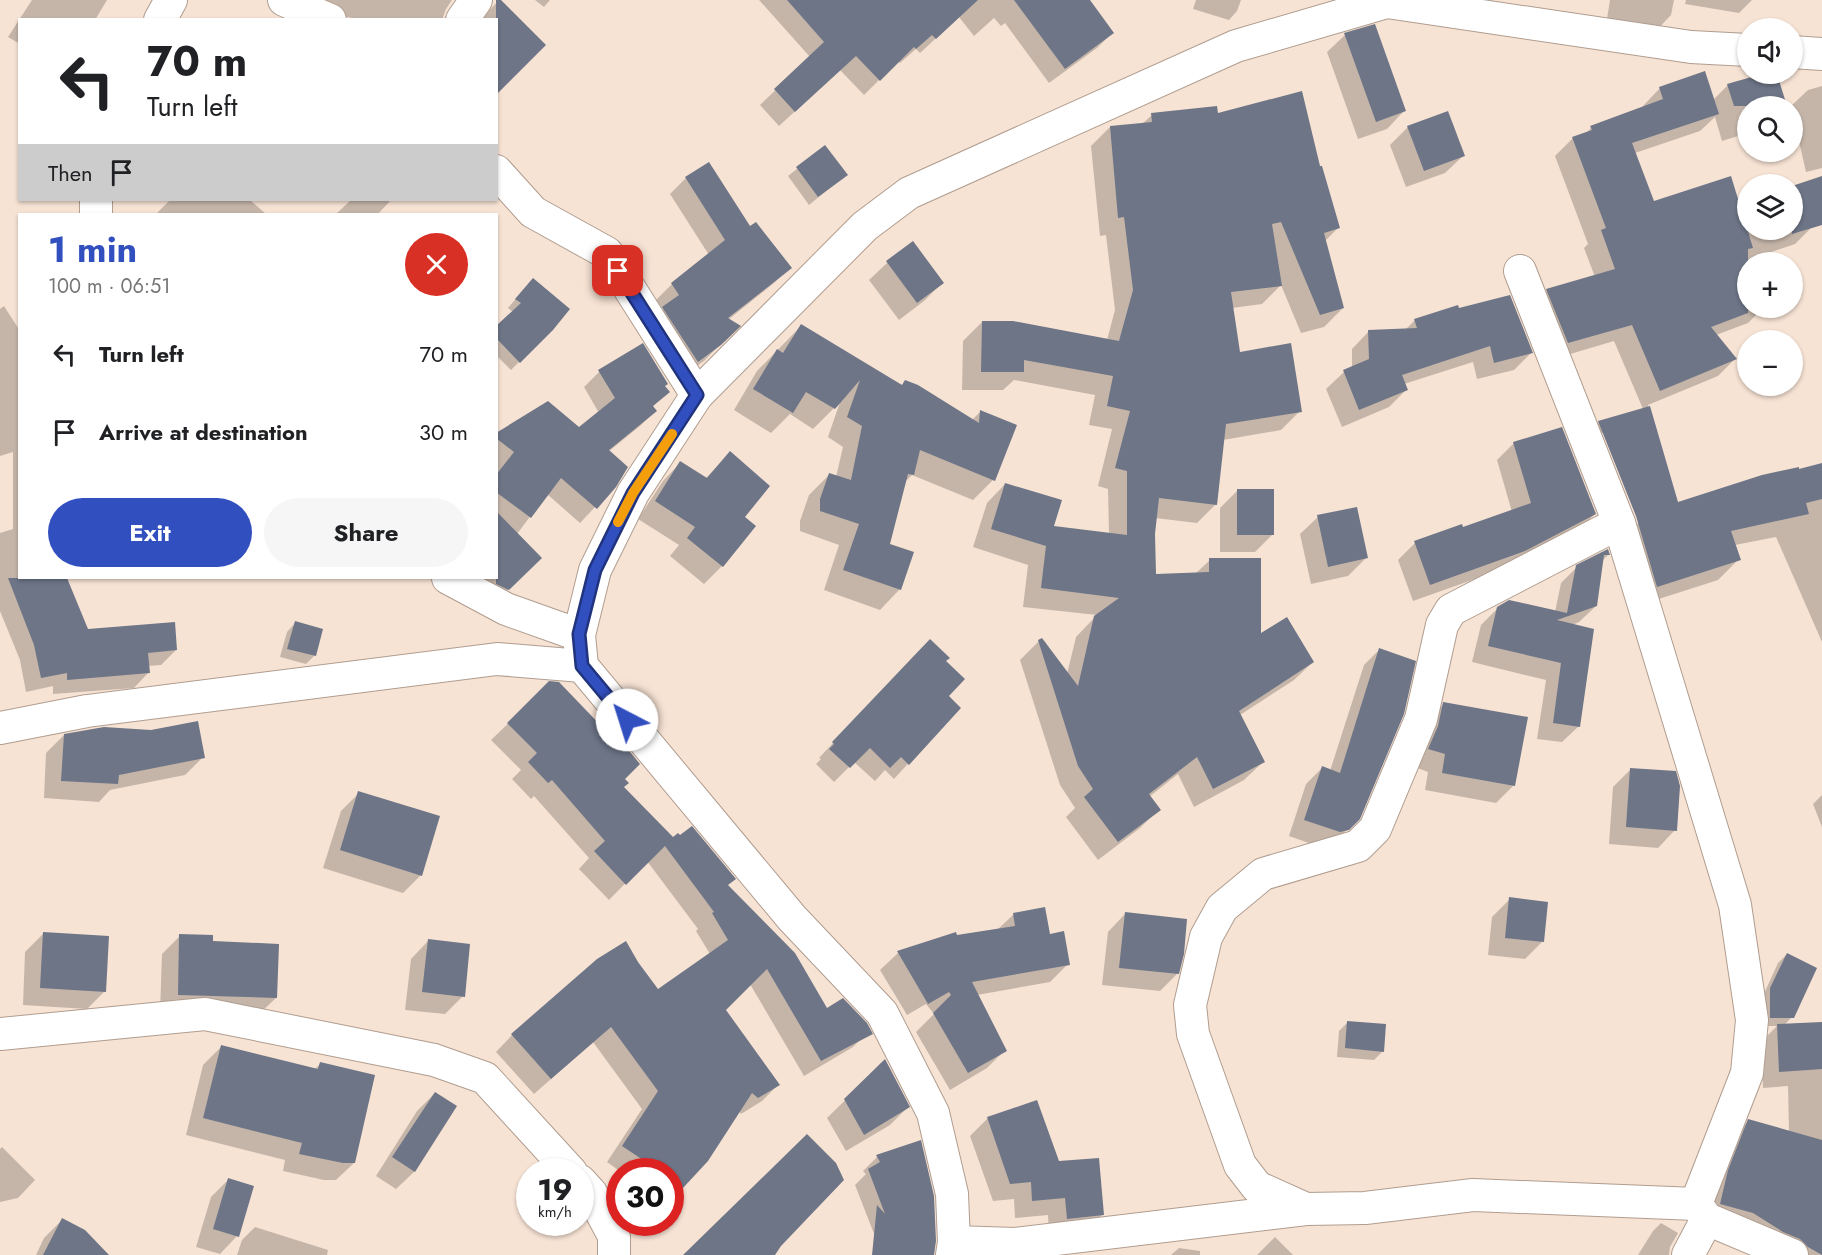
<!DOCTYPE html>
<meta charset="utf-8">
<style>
body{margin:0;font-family:Jost,sans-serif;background:#f6f6f6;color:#202124;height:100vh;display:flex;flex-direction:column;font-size:22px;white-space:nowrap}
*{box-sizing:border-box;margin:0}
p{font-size:20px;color:#757577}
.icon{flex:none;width:33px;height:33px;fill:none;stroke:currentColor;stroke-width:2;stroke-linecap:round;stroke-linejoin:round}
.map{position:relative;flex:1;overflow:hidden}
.sheet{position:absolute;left:18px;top:213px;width:480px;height:366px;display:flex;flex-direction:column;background:#fff;border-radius:0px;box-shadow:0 2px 4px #0004}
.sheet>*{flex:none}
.banner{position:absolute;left:18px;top:18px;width:480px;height:183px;border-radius:0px;box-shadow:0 2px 4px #0004;background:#fff;color:#202124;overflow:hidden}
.fabs{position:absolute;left:1737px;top:18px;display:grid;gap:12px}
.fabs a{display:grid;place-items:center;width:66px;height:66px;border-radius:50%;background:#fff;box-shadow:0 2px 4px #0004;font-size:30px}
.speed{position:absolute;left:516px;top:1158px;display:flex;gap:12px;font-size:30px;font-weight:700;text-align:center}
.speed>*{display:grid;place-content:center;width:78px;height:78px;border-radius:50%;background:#fff;box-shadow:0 2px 4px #0004;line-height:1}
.speed small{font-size:15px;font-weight:400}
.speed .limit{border:9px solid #d22;background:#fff;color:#111}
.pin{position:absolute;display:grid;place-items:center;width:51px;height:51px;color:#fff;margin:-26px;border-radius:12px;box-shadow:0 3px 9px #0006}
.me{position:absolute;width:66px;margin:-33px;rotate:320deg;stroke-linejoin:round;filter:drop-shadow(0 0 4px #0008)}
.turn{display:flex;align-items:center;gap:21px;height:126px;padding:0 30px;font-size:27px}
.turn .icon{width:78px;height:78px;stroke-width:2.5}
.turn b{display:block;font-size:42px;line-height:51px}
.then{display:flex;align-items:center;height:57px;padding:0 30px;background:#0003;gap:12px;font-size:22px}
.round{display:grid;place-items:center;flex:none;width:63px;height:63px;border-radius:32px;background:#f6f6f6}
.head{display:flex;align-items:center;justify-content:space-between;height:102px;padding:0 30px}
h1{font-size:36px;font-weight:700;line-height:45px;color:#324fc0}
.action{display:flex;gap:12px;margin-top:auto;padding:12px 30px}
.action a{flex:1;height:69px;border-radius:36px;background:#324fc0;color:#fff;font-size:24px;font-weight:700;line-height:69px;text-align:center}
.action a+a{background:#f6f6f6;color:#202124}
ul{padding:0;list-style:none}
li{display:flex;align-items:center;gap:18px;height:78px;padding:0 30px}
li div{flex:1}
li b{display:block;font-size:22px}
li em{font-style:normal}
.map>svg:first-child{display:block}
.shadow{fill:#0003;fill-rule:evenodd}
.building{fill:#6d7587}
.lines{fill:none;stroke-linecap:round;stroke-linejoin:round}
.minor-casing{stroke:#b09d8f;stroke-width:34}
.minor{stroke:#fff;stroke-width:32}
.route-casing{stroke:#20337d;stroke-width:15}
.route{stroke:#324fc0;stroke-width:10}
.slow{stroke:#f59e0b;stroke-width:10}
</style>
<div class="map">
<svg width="1822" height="1255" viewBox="0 0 1822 1255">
<rect width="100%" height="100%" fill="#f7e3d4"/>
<g class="shadow">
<path d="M32,0H107L95,20H20V44L8,37Z"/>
<path d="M279,0H452L446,9L442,20H360Z"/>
<path d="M499,0L496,20H480L482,18Z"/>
<path d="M535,0H550L544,7Z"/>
<path d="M759,0H1088L1112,33L1097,48L1049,83L1005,23L1001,26L994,18L974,36L959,17L920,53L916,49L900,63L898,61L864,95L840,70L779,126L760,105L810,57Z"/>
<path d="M1196,0H1241L1237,11L1229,20L1193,9Z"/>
<path d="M1610,0H1674L1671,15L1654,33L1606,25Z"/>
<path d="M1686,0H1752L1739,13L1685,4Z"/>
<path d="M1345,35L1404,111L1387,129L1358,139L1327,52Z"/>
<path d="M1767,74H1775L1785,106H1748V133L1722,141L1715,117L1700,131L1635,153L1653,202L1739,206L1748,203V230H1792L1812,227L1795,244L1748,260V308H1763L1748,323L1716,335L1735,359L1718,376L1648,405L1677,504L1822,465V642L1776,537L1735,545L1739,559L1718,580L1637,606L1579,442L1599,422L1643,409L1614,341L1550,360L1530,307L1547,290L1595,277L1584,248L1588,244L1555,156L1573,138L1585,134L1591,128L1643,108V106L1660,88L1713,100L1728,85ZM1601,433H1605L1640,523L1637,524Z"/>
<path d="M1822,86V168L1806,172L1791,106L1808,90Z"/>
<path d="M1152,115H1216L1319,168L1338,228L1325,241L1343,308L1324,327L1301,333L1281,285L1262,304L1232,308L1239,354L1300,411L1281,430L1223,440L1216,504L1197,523L1155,518L1154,575L1195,574L1210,560L1259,636L1313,662L1294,680L1240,715L1263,762L1244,780L1194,807L1178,774L1149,797L1159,809L1140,828L1098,860L1066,817L1075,808L1060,785L1020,660L1039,641L1067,674L1076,637L1097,615L1023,607L1028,565L973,547L987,503L1005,484L1052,527L1109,534L1108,489L1098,486L1112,429L1089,425L1095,395L1014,380L1003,390H962L963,341L982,322L1107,340L1115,310L1106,235L1100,236L1091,146L1110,127L1142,124Z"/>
<path d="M1408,127L1463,156L1445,173L1406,187L1390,145Z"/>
<path d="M825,147L846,175L809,205L788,176Z"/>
<path d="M708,164L750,228L790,268L774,283L728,320L738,326L704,361L681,377L648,324L663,309L656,300L672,284L709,255L670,194L686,178Z"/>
<path d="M170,200H250L266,214H156Z"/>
<path d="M351,200H391L378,214H336Z"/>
<path d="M912,243L942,283L924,301L899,320L869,280L887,263Z"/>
<path d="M524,289L552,329L511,370L496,355V328L513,312L508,308Z"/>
<path d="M4,306L20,331V578H65L87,630L176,650L161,665L148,666V673L134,688L53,694V686L26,692L20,660L0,611V533L13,529V452L0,456V309Z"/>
<path d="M1458,310L1531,353L1514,370L1477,379L1473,362L1404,384L1407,389L1389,407L1342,427L1326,389L1344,372L1352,368V349L1369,331L1405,330L1415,320Z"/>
<path d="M801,326L901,386L905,382L972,420L980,412L993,480L973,500L912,475L904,483L888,545L900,589L880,610L824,590L839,545L800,531V521L809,495L829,475L836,477L843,447L828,437L840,402L813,429L790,414L771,433L734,410L757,371Z"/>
<path d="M599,372L663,386L668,392L652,407L655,411L640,426L608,452L615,486L580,523L547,494L517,534L540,558L493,604L465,578H496V438L507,428L579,429L599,413L584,387Z"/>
<path d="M1514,443L1595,514L1577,531L1506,568L1413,601L1398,560L1415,543L1512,512L1497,460Z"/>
<path d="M730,453L743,517L754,526L722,566L704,584L670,556L679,545L638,519L663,481L680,463L705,479Z"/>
<path d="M1238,490L1273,534L1255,552H1220V508Z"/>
<path d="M1318,517L1366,558L1348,576L1311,584L1300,534Z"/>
<path d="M1607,551L1608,555L1602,561L1596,606L1579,622L1572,625L1579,726L1562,742L1537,739L1546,680L1472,662L1481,625L1498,608L1555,612L1561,583L1577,567Z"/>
<path d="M295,623L315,655L306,664L280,657L287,632Z"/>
<path d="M1380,649L1358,818L1331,846L1323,848L1289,836L1306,784L1322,768L1330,771L1364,665Z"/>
<path d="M915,655L944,661L947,696L959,708L894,779L885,770L875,781L854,762L834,782L816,764L821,759L819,758Z"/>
<path d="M550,683L623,779L622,787L673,839L727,886L826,1010L869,1031L853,1047L804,1076L750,984L724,1010L778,1085L762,1101L741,1114L739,1111L670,1172H621L607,1162L642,1109L593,1042L534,1094L496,1052L512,1035L637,963L657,991L710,954L696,931L698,929L647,861L609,900L579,869L589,858L534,796L531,799L512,779L521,770L491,740Z"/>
<path d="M1444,704L1514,785L1496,803L1425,790L1428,772L1412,766L1426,722Z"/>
<path d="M64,735L203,757L185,775L110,790L99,802L44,798L46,753Z"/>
<path d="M1631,769L1675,830L1658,848L1609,844L1613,787Z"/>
<path d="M359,793L421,875L403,893L323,868L341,811Z"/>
<path d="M1822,795V827L1813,804Z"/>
<path d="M1510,899L1542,942L1525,959L1488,955L1492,917Z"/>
<path d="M1014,914L1049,936L1068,964L1050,982L977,995L1005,1050L987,1068L950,1090L916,1032L934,1014L926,1004L907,1015L880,970L898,953L955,934L956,937L997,930Z"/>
<path d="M1125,914L1177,974L1160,991L1102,985L1108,932Z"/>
<path d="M43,934L105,991L87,1009L23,1005L25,952Z"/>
<path d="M180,936L211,943L276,998L258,1015L160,1012L162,954Z"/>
<path d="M428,941L463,996L445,1014L405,1010L411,959Z"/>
<path d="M1787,954L1792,1017L1784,1025L1822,1023V1255H1783L1704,1221L1732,1137L1749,1121L1789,1132L1788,1086L1763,1088L1761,1042L1777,1026H1762V998L1778,963Z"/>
<path d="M1348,1022L1383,1051L1374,1060L1337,1057L1339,1031Z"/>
<path d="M221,1047L314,1070L320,1064L354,1163L336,1180H324L283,1171L285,1160L186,1135L203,1065Z"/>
<path d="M885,1061L908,1107L890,1125L846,1151L827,1118Z"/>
<path d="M435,1093L455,1107L414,1172L396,1189L376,1176L417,1111Z"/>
<path d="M988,1118L1058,1163L1102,1215L1084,1232L1049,1236L1048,1215L1015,1218L1014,1199L993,1201L970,1136Z"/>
<path d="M920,1142L878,1244L855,1185L866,1174L863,1171L877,1157Z"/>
<path d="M2,1147L35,1180L18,1198L0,1202V1149Z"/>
<path d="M228,1180L237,1236L220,1254L196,1247L211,1197Z"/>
<path d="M62,1220L86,1255H36L44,1238Z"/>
<path d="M1661,1223L1678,1233L1670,1247L1669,1255H1638L1653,1231Z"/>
<path d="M255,1227L328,1250L327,1255H237L242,1240Z"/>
<path d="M1275,1237L1293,1255H1257Z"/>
<path d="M1179,1248L1200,1251V1255H1171Z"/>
</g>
<g class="building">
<path d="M496,0H501L546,45L496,95Z"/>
<path d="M787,0H978L936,39L932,35L916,49L914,47L880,81L856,56L795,112L774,89L824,42Z"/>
<path d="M1014,0H1090L1114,33L1065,69Z"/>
<path d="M1375,24L1406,111L1376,122L1344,33Z"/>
<path d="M1705,71L1719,114L1632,143L1654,201L1731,176L1753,248L1748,249V313L1711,327L1737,359L1660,391L1632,325L1568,343L1546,289L1615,269L1601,230L1606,228L1572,137L1592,130L1590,126L1663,99L1659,87Z"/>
<path d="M1762,74H1777L1787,106H1734L1727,84Z"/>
<path d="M1302,91L1320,166H1322L1340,228L1324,233L1344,308L1320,315L1281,222L1272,224L1282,286L1231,292L1240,352L1291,343L1302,412L1226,424L1217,505L1159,498L1155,534L1156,574L1209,572V558H1261V633L1287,617L1314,662L1239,711L1265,762L1213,789L1197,757L1149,794L1161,810L1118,842L1084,797L1093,789L1078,766L1038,640L1042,638L1078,686L1094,616L1119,598L1041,588L1046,546L991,529L1005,483L1062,500L1054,526L1127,535V471L1115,468L1130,411L1107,406L1113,376L1024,360V372H981L982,321H1013L1119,341L1133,290L1124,217L1118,218L1110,126L1152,122L1151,113L1217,106L1218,113Z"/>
<path d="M1448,111L1465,156L1424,171L1407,126Z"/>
<path d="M825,145L848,175L818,197L796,167Z"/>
<path d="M709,162L750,226L756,222L792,268L728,318L741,326L721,345L698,362L662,307L679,295L671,283L725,240L685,177Z"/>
<path d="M1822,176V225L1792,234V186Z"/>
<path d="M913,241L944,283L917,303L886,261Z"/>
<path d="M533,278L570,309L553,330L520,363L496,338V326L521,303L515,299Z"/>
<path d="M1510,295L1533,353L1494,363L1490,346L1402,375L1408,390L1359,410L1343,370L1369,359L1368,330L1417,328L1414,319L1458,305L1459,308Z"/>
<path d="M801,324L902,385L905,380L918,385L979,423L980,410L1017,425L995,481L920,450L914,475L908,474L890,544L914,552L901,590L843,570L859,524L820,511V499L829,473L851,480L862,426L847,417L860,380L835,409L806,392L793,413L753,389L777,349L783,353Z"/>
<path d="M643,343L668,384L665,386L670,392L653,406L657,411L609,450L628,467L616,487L597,509L561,478L531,518L496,492V475L514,452L496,438V433L548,401L579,427L615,398L598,370Z"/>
<path d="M1650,406L1678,502L1762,475L1799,467V469L1822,463V499L1806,503L1809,514L1731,531L1741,560L1657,587L1636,516L1598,421Z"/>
<path d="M1562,427L1596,514L1525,551L1430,585L1414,541L1462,524L1463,527L1531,503L1513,442Z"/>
<path d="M730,451L770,486L745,517L756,526L723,567L687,538L695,527L655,501L680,461L707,478Z"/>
<rect x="1237" y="489" width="37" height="46"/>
<path d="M1357,507L1368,558L1328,567L1317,515Z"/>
<path d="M496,511L542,558L509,590L496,584Z"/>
<path d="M1608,549L1610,555H1604L1597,606L1557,620L1594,629L1580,727L1553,723L1561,663L1488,646L1497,607L1509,600L1567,613L1576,565Z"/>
<path d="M8,578H67L88,629L175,622L177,650L148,653L150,673L67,680V673L41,678L34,645Z"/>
<path d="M295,621L323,629L316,656L287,649Z"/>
<path d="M930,639L950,658L946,661L965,679L949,696L961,708L909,765L901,757L890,768L870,748L850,768L829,749L834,744L832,742Z"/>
<path d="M1379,648L1416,661L1404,714L1360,819L1349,830L1340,832L1304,820L1322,766L1340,773Z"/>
<path d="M549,681L559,682L607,732L611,729L640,764L625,779L629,783L624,787L673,837L678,833L680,835L692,826L736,879L728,885L795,953L827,1008L843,998L867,1023L873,1034L821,1061L767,969L726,1010L780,1085L758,1098L752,1093L708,1161L670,1202V1172H661L622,1146L658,1091L611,1027L551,1079L511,1034L597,959L626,941L638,962L658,989L728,940L712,913L714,912L665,846L626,885L594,851L605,841L552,780L548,783L528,762L537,753L507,723Z"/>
<path d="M1443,702L1528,717L1515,786L1442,773L1445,754L1428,749L1438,726Z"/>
<path d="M198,721L205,758L119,775L118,784L61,781L64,734L104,727L151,730Z"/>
<path d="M1630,768L1676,771L1680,786L1677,831L1626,827Z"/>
<path d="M358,791L440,816L422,876L340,850Z"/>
<path d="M1509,897L1548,902L1544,942L1505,938Z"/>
<path d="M1045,907L1050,934L1064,931L1070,965L972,982L1007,1051L968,1073L933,1013L951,995L949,992L928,1004L897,951L956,932L957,935L1015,926L1013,913Z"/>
<path d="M1125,912L1187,919L1184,954L1179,974L1119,968Z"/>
<path d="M43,932L109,936L106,992L40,988Z"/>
<path d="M179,934L213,935V941L279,944L277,998L178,995Z"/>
<path d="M428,939L470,944L465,997L422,992Z"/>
<path d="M1787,953L1817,968L1794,1018H1770V988Z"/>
<path d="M1347,1021L1386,1024L1384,1052L1345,1048Z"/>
<path d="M1822,1022V1069L1779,1072L1777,1024Z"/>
<path d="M221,1045L318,1069L320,1062L375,1075L355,1163H343L299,1154L302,1143L203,1118Z"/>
<path d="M885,1059L910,1107L864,1135L844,1099Z"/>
<path d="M435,1092L457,1106L415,1172L392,1157Z"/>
<path d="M1037,1100L1059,1161L1099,1158L1104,1215L1067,1219L1065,1198L1032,1201L1031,1182L1010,1184L987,1117Z"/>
<path d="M1748,1119L1822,1140V1255L1808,1247L1800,1239L1783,1232L1753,1213L1720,1204L1728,1170Z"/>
<path d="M807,1134L836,1163L844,1180L781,1246L775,1255H683Z"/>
<path d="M921,1140L934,1196L936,1241L934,1255H872L877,1205L885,1214L868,1169L880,1162L876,1155Z"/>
<path d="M228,1178L254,1186L239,1237L213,1229Z"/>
<path d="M62,1218L85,1230L109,1255H43Z"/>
</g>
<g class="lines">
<defs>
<g id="minor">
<path d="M284,0L330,20"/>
<path d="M160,20L171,0"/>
<path d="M462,20L476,0"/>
<path d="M1792,52L1822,54"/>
<path d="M496,171L533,212L607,253L697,395"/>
<path d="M96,214V200"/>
<path d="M1520,271L1619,523L1735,905L1752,1020L1747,1073L1696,1204L1707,1219L1792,1255"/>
<path d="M448,578L506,609L579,635"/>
<path d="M0,728L87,711L497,659L582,666"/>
<path d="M0,1034L205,1014L434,1060L485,1078L571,1172"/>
<path d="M580,1181L591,1193L614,1236V1255"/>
<path d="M1306,1209L1257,1187L1240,1165L1193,1034L1190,1005L1206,937L1222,908L1263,874L1358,846L1375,829L1421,719L1442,625L1451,610L1619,523"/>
<path d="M954,1242L1015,1244L1306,1209L1365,1208L1473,1195L1696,1204"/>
<path d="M952,1255L954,1242L952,1194L933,1113L882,1013L792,918L582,666L579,635L595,570L633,493L697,395L865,226L909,193L1236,46L1387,2L1691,47L1748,50"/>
<path d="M1688,1255L1707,1219"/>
</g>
</defs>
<use href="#minor" class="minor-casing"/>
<use href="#minor" class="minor"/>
</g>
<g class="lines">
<defs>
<path id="route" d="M618,271L697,395L633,493L595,570L579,634L582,666L627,720"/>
</defs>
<use href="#route" class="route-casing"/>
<use href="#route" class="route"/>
<path class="slow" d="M618,522L633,493L672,434"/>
</g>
</svg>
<div class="fabs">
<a><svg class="icon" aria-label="sound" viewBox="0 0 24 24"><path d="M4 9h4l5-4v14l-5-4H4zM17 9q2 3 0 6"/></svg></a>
<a><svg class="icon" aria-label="search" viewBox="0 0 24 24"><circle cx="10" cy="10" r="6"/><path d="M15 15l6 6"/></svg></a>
<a><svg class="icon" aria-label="layers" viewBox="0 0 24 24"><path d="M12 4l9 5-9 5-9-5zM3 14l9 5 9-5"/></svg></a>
<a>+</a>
<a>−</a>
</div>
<div class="speed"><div>19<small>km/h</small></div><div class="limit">30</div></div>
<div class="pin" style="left:618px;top:271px;background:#d93025"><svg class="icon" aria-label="arrive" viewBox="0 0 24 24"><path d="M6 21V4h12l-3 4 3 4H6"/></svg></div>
<svg class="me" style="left:627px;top:720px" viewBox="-20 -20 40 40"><circle r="19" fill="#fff"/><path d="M0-13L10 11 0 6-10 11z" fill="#324fc0"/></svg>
<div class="banner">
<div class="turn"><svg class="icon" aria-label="left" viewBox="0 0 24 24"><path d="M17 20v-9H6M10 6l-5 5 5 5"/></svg><div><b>70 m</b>Turn left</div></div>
<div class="then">Then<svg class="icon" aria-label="arrive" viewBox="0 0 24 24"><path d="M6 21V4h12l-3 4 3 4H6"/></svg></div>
</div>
<section class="sheet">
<div class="head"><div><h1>1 min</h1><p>100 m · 06:51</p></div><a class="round" style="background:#d93025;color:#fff"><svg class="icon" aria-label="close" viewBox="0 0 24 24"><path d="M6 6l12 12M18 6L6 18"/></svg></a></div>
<ul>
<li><svg class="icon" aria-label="left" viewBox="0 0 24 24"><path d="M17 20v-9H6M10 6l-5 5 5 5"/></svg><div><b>Turn left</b></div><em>70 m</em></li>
<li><svg class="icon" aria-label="arrive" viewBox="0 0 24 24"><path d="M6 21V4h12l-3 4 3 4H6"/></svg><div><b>Arrive at destination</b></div><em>30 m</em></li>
</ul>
<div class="action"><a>Exit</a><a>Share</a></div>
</section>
</div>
